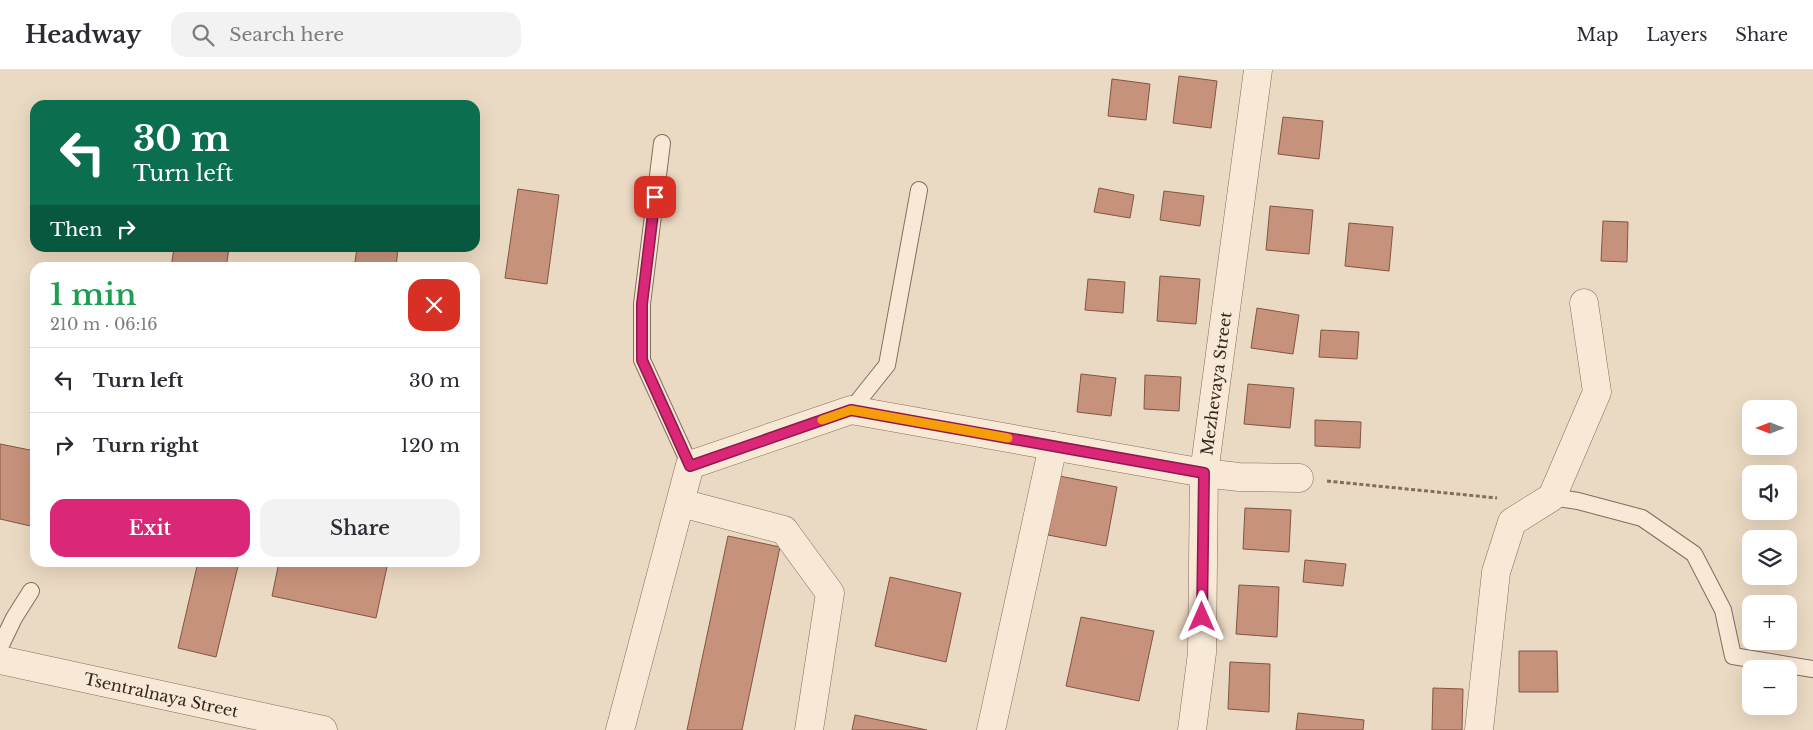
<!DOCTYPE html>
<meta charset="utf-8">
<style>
body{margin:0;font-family:"Libre Baskerville",serif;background:#f2f2f3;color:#2b2b33;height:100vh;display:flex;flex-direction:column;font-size:19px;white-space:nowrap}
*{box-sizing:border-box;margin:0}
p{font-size:16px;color:#7c7c81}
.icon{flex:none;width:28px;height:28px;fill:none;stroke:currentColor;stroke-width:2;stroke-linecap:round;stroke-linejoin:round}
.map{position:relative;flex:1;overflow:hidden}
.sheet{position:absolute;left:30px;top:192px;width:450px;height:305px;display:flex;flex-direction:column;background:#fff;border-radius:15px;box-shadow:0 5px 20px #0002}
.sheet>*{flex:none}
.hud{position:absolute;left:30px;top:30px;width:450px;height:152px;border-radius:15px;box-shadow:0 5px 20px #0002;background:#0b6e4f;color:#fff;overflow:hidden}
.needle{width:32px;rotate:270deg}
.controls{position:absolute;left:1742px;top:330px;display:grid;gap:10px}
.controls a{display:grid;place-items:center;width:55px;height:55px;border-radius:10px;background:#fff;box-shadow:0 5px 20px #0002;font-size:25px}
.pin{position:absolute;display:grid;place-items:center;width:42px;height:42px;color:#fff;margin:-21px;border-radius:10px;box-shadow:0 2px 8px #0006}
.me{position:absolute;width:55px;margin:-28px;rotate:0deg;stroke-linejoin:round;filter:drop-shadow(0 0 4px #0008)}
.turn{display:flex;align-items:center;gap:18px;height:105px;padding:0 20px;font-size:22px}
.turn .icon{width:65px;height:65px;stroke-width:2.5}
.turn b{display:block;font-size:35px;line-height:42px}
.then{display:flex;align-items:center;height:48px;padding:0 20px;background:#0003;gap:10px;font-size:19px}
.round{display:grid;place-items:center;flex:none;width:52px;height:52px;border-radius:15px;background:#f2f2f3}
.summary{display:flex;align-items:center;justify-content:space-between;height:85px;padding:0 20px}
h1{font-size:30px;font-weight:600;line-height:38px;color:#1e9e55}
.action{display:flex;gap:10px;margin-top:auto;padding:10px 20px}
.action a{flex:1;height:58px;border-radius:15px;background:#db2777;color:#fff;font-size:20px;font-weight:600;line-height:58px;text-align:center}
.action a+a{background:#f2f2f3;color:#2b2b33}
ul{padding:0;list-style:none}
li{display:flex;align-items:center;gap:15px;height:65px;padding:0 20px;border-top:1px solid #e1e1e2}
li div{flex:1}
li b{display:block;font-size:19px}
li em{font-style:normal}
header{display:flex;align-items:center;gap:30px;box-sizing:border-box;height:70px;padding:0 25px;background:#fff;border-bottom:1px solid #e1e1e2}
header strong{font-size:24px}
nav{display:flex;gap:28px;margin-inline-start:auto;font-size:18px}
.search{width:350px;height:45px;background:#f2f2f3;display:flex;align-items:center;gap:12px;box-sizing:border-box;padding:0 18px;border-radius:15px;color:#7c7c81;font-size:19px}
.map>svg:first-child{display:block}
.building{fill:#c7927b;stroke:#825442}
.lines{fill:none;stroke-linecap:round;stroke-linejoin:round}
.lane-casing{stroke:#846c5b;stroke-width:18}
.street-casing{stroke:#846c5b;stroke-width:29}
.path{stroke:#846c5b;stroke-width:3;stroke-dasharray:4 2.5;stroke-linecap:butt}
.lane{stroke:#f7e9d5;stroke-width:16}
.street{stroke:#f7e9d5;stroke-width:28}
.route-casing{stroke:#8e194d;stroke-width:12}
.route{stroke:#db2777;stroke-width:9}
.slow{stroke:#f59e0b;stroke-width:9}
.labels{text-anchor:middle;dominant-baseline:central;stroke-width:5;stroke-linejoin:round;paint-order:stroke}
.street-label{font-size:16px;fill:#35261e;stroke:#f3e6d2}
</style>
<header>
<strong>Headway</strong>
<div class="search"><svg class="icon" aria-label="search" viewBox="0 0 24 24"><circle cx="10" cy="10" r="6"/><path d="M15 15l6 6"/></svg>Search here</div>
<nav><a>Map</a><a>Layers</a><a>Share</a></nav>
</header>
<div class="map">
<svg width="1813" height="660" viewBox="0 0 1813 660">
<rect width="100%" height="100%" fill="#ebdac3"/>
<g class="building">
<path d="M1179,6L1217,11L1211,58L1173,53Z"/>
<path d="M1112,9L1150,14L1146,50L1108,46Z"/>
<path d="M1283,47L1323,51L1319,89L1278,84Z"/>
<path d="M1099,118L1134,125L1130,148L1094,142Z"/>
<path d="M518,119L559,125L547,214L505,208Z"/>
<path d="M1164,121L1204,126L1200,156L1160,150Z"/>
<path d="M1270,136L1313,140L1309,184L1266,180Z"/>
<path d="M1603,151L1628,152L1627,192L1601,191Z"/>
<path d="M1349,153L1393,157L1389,201L1345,196Z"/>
<path d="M174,178H229L226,198H171Z"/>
<path d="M357,178H398L396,198L355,192Z"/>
<path d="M1160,206L1200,209L1196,254L1157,251Z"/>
<path d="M1088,209L1125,212L1123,243L1085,240Z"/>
<path d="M1257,238L1299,245L1293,284L1251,278Z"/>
<path d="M1321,260L1359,262L1357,289L1319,287Z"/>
<path d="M1081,304L1116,308L1111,346L1077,342Z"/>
<path d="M1145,305L1181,307L1179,341L1144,339Z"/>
<path d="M1248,314L1294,318L1290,358L1244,354Z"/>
<path d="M1315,350L1361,352L1360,378L1315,376Z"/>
<path d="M0,374L35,381V457L0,449Z"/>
<path d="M1059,406L1117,417L1106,476L1048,465Z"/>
<path d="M1245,438L1291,440L1289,482L1243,479Z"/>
<path d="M728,466L780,477L742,660H687Z"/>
<path d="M1305,490L1346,494L1343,516L1303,512Z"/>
<path d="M198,492H239L216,587L178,578Z"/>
<path d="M279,492H388L376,548L272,526Z"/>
<path d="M890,507L961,523L946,592L875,576Z"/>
<path d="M1239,515L1279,517L1277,567L1236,564Z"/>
<path d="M1081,547L1154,561L1139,631L1066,616Z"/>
<path d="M1519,581H1557L1558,622H1519Z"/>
<path d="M1230,592L1270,594L1269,642L1228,639Z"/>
<path d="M1433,618L1463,619L1462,660H1432Z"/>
<path d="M1298,643L1364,650L1363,660H1296Z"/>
<path d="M855,645L927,660H852Z"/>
</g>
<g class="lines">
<defs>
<g id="lane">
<path d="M662,73L642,234V290L690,395"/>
<path d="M851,340L887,295L919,120"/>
<path d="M1552,427L1578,431L1642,448L1694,484L1723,540L1733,586L1813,599"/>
<path d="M0,577L14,548L31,521"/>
</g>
<g id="street">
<path d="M681,433L784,460L830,523L809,660"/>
<path id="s1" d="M0,590L323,660"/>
<path d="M620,660L690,395L851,340L1204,403L1239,407L1299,408"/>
<path d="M991,660L1053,376"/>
<path id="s2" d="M1192,660L1202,583L1204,403L1258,0"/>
<path d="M1479,660L1496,502L1512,452L1552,427L1597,322L1584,233"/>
</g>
</defs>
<use href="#lane" class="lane-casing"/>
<use href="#street" class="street-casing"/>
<path class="path" d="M1327,411L1497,428"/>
<use href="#lane" class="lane"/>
<use href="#street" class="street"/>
</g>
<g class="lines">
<defs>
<path id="route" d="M655,127L642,234V290L690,396L851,340L1204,403L1202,547"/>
</defs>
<use href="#route" class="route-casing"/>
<use href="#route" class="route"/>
<path class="slow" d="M822,350L851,340L1008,368"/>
</g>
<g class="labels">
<g class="street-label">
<text stroke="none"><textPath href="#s2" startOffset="348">Mezhevaya Street</textPath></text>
<text stroke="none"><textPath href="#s1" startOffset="165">Tsentralnaya Street</textPath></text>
</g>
</g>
</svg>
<div class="controls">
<a><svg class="needle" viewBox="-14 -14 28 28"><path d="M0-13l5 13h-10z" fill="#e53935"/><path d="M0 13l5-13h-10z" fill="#7c7c81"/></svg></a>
<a><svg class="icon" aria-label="sound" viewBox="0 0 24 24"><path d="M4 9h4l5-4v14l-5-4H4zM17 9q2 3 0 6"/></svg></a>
<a><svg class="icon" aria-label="layers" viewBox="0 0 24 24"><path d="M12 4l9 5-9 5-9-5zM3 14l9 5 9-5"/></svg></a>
<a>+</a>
<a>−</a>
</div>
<div class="pin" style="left:655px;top:127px;background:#d93025"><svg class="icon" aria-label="arrive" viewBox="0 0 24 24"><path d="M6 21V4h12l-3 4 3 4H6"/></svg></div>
<svg class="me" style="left:1202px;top:547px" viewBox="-20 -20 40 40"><path d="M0-17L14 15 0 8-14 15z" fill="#db2777" stroke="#fff" stroke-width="4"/></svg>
<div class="hud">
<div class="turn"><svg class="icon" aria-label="left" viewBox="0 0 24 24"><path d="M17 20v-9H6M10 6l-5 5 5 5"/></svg><div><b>30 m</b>Turn left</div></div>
<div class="then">Then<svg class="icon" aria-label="right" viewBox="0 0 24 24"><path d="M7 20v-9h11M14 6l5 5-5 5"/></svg></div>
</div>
<section class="sheet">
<div class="summary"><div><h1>1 min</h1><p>210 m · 06:16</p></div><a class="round" style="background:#d93025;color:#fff"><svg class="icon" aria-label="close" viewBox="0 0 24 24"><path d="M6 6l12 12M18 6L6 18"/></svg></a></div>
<ul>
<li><svg class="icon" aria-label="left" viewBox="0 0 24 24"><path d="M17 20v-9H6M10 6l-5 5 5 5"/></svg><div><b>Turn left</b></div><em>30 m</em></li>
<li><svg class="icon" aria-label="right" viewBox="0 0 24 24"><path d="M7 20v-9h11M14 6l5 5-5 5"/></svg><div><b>Turn right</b></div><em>120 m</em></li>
</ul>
<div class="action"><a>Exit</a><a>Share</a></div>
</section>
</div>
